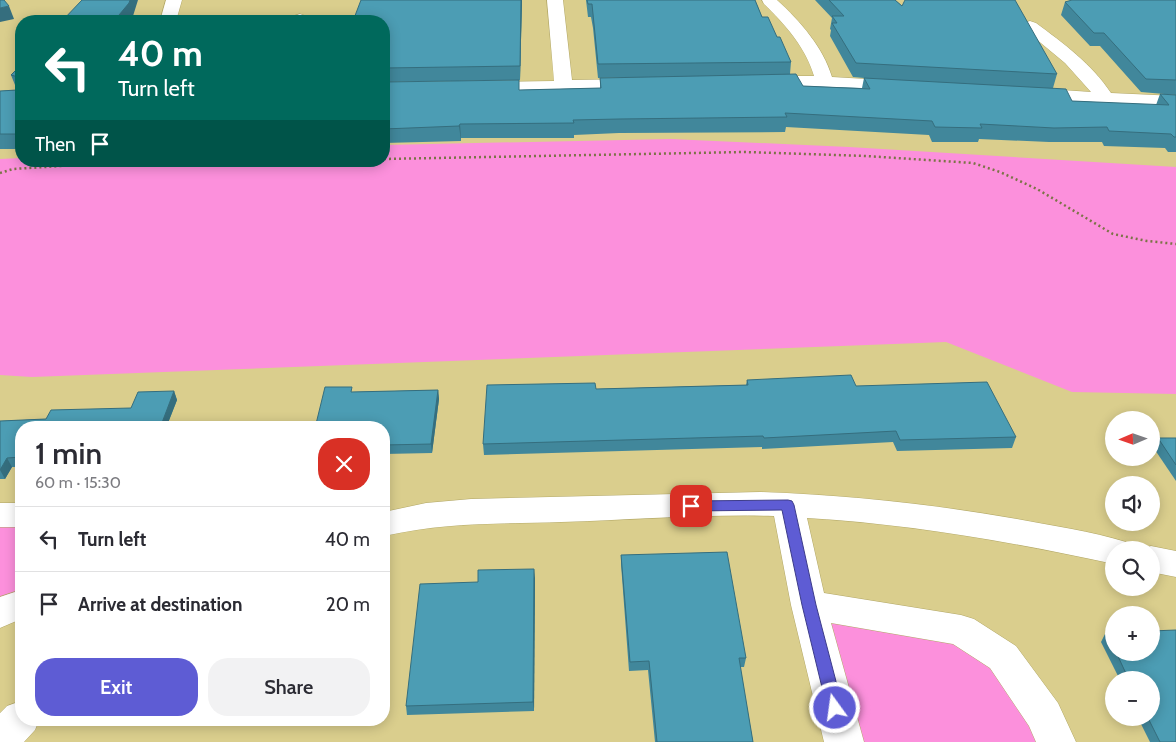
<!DOCTYPE html>
<meta charset="utf-8">
<style>
body{margin:0;font-family:Cabin,sans-serif;background:#f2f2f3;color:#2b2b33;height:100vh;display:flex;flex-direction:column;font-size:19px;white-space:nowrap}
*{box-sizing:border-box;margin:0}
p{font-size:16px;color:#7c7c81}
.icon{flex:none;width:28px;height:28px;fill:none;stroke:currentColor;stroke-width:2;stroke-linecap:round;stroke-linejoin:round}
.map{position:relative;flex:1;overflow:hidden}
.drawer{position:absolute;left:15px;top:421px;width:375px;height:305px;display:flex;flex-direction:column;background:#fff;border-radius:20px;box-shadow:0 2px 12px #0003}
.drawer>*{flex:none}
.guide{position:absolute;left:15px;top:15px;width:375px;height:152px;border-radius:20px;box-shadow:0 2px 12px #0003;background:#00695c;color:#fff;overflow:hidden}
.needle{width:32px;rotate:268deg}
.buttons{position:absolute;left:1105px;top:411px;display:grid;gap:10px}
.buttons a{display:grid;place-items:center;width:55px;height:55px;border-radius:50%;background:#fff;box-shadow:0 2px 12px #0003;font-size:25px}
.pin{position:absolute;display:grid;place-items:center;width:42px;height:42px;color:#fff;margin:-21px;border-radius:10px;box-shadow:0 2px 8px #0006}
.me{position:absolute;width:55px;margin:-28px;rotate:346deg;stroke-linejoin:round;filter:drop-shadow(0 0 4px #0008)}
.turn{display:flex;align-items:center;gap:18px;height:105px;padding:0 20px;font-size:22px}
.turn .icon{width:65px;height:65px;stroke-width:2.5}
.turn b{display:block;font-size:35px;line-height:42px}
.then{display:flex;align-items:center;height:48px;padding:0 20px;background:#0003;gap:10px;font-size:19px}
.round{display:grid;place-items:center;flex:none;width:52px;height:52px;border-radius:20px;background:#f2f2f3}
.headline{display:flex;align-items:center;justify-content:space-between;height:85px;padding:0 20px}
h1{font-size:30px;font-weight:600;line-height:38px}
.button{display:flex;gap:10px;margin-top:auto;padding:10px 20px}
.button a{flex:1;height:58px;border-radius:20px;background:#5e5cd4;color:#fff;font-size:20px;font-weight:600;line-height:58px;text-align:center}
.button a+a{background:#f2f2f3;color:#2b2b33}
ul{padding:0;list-style:none}
li{display:flex;align-items:center;gap:15px;height:65px;padding:0 20px;border-top:1px solid #e1e1e2}
li div{flex:1}
li b{display:block;font-size:19px}
li em{font-style:normal}
.map>svg:first-child{display:block}
.green{fill:#fc90dc}
.lines{fill:none;stroke-linecap:round;stroke-linejoin:round}
.minor-casing{stroke:#b2a766;stroke-width:1}
.path{stroke:#7b7346;stroke-width:2.5;stroke-dasharray:2 3;stroke-linecap:butt}
.minor{fill:#fff;fill-rule:evenodd}
.wall{fill:#41879b}
.shaded-wall{fill:#356e7e}
.building{fill:#4c9db4;stroke:#356e7e}
.route{fill:#5e5cd4;stroke:#3d3c8a}
</style>
<div class="map">
<svg width="1176" height="742" viewBox="0 0 1176 742">
<rect width="100%" height="100%" fill="#dace8d"/>
<g class="green">
<path d="M671,139L849,147L1176,167V394L1072,392L946,342L32,377L0,375V159L21,158V161H384V145Z"/>
<path d="M0,515H21V604L0,613Z"/>
<path d="M809,605L961,630L1056,742H844Z"/>
</g>
<g class="lines">
<defs>
<g id="minor">
<path d="M166,0H182L176,21H160Z"/>
<path d="M547,0H563L572,80L638,79L644,80L647,84L644,88L483,94L477,92L474,88L477,84L483,82L554,81Z"/>
<path d="M762,0H777C800,21 823,47 832,77L900,81L906,82L909,86L906,90L900,91L757,85L754,81L757,77L763,76H814C806,48 785,24 764,4Z"/>
<path d="M300,14L311,18L313,21H293L292,19L294,16Z"/>
<path d="M1030,21L1036,23C1063,43 1092,64 1111,93L1176,96V108L1026,98L1024,94L1026,90L1033,88L1091,92L1065,63L1024,29L1022,26L1024,23Z"/>
<path d="M760,492C846,495 932,504 1017,519C1053,526 1091,531 1126,542L1130,550H1114V564C1012,542 910,524 807,518L824,593L961,615L974,619L1016,646L1058,703L1076,742H1036L1029,726L990,668L953,644L831,623L864,742H824L791,605L774,516C703,514 632,520 561,522C498,524 446,522 384,536V512L426,503L471,499Z"/>
<rect x="0" y="503" width="21" height="24"/>
<path d="M1151,546L1176,551V577L1151,572V550H1139Z"/>
<path d="M21,590V619L0,628V597Z"/>
<path d="M21,701V720H39L35,730L24,742H0V713L7,706Z"/>
</g>
</defs>
<use href="#minor" class="minor-casing"/>
<g class="path">
<path d="M384,159L745,152L866,156L973,163L1000,172L1037,189L1113,234L1147,241L1176,244"/>
<path d="M0,173L13,169L77,165L239,161"/>
</g>
<use href="#minor" class="minor"/>
</g>
<g class="wall">
<path d="M522,0L520,80L384,82L520,90L600,88V78L641,77L598,78L593,28L591,17H588L586,0H755L762,17L777,37L791,62L790,74L803,86L862,88L864,78L853,77L830,36L831,30L830,29L832,18L815,0H895L902,6L1057,74L1053,88L1072,101L1156,105L1160,94L1176,95V152H1168L1165,148L1104,146L1102,142H1049L979,139L978,142H932L929,135L786,127L785,132L619,133L574,135V138H461V141L384,143V21Z"/>
<path d="M1176,0V95L1141,92L1100,46H1090L1061,15L1065,2Z"/>
<path d="M21,65V149H0V91L17,90L11,75Z"/>
<path d="M747,380L856,386L1016,437L1012,448L897,451L893,442L762,449V447L484,455L483,444L596,389L746,385Z"/>
<path d="M438,390L439,399L432,453L384,454V428L353,392Z"/>
<path d="M174,391L177,400L166,428H21V467H12L5,479H0V421L46,419L131,408Z"/>
<path d="M1158,438H1176V481L1153,447Z"/>
<path d="M621,555L746,658L744,667H740L753,742H655L648,670L629,671L621,564Z"/>
<path d="M535,578L534,711L407,715L406,706L478,582Z"/>
<path d="M1106,632H1114V652H1151L1176,742H1150L1138,718H1151V680H1120L1101,642Z"/>
</g>
<g class="shaded-wall">
<path d="M130,0H138L133,16L128,21H114Z"/>
<path d="M521,0H522L520,80V66Z"/>
<path d="M9,6L14,19L0,22V8Z"/>
<path d="M460,124L461,138V141L459,126Z"/>
<path d="M438,390L439,399L432,453L431,444Z"/>
<path d="M174,391L177,400L166,428H160Z"/>
<path d="M7,458L12,467L5,479L0,470Z"/>
<path d="M534,569L535,578L534,711L533,702Z"/>
</g>
<g class="building">
<path d="M0,0H4L9,6L0,8Z"/>
<path d="M82,0H130L129,3L114,21H62Z"/>
<path d="M361,0H521L520,66L384,68V21H353Z"/>
<path d="M587,0H755L762,17H768L777,37H780L791,62L598,64L592,4H588Z"/>
<path d="M829,0H895L902,6L905,0H1015L1057,74L856,63L832,23H837L832,16H844Z"/>
<path d="M1072,0H1176V80L1146,79L1104,33H1094L1065,2Z"/>
<path d="M262,18L261,21H217L219,19Z"/>
<path d="M21,65V134H0V91L17,90L18,77L11,75Z"/>
<path d="M796,74L803,86L870,89L864,78L1066,89L1072,101L1169,105L1160,94L1176,95V137H1174L1171,134L1109,131L1107,127L1054,128L980,124L982,128L935,127L932,121L785,113L787,117L619,119L573,120L574,123L460,124L459,126L384,129V82L519,80V90L601,88L600,78Z"/>
<path d="M851,375L856,386L987,382L1016,437L900,440L896,431L764,438L763,436L483,444L487,385L595,383L596,389L748,385L747,380Z"/>
<path d="M325,387H352L351,392L438,390L431,444L384,445V428H315Z"/>
<path d="M174,391L160,428H21V457L7,458L0,470V421L46,419L51,410L131,408L138,392Z"/>
<path d="M1158,438H1176V465Z"/>
<path d="M727,552L746,658H739L753,742H657L649,661L630,662L621,555Z"/>
<path d="M534,569L533,702L406,706L420,584L478,582V570Z"/>
<path d="M1176,630V742H1160L1148,718H1151V680H1129L1116,652H1151V631Z"/>
<path d="M1106,632H1114V649Z"/>
</g>
<path class="route" d="M788,500L792,501L794,505L816,605L843,708L841,713L835,715L830,713L827,708L802,605L782,510L691,511L686,509L684,506L686,502L691,501Z"/>
</svg>
<div class="buttons">
<a><svg class="needle" viewBox="-14 -14 28 28"><path d="M0-13l5 13h-10z" fill="#e53935"/><path d="M0 13l5-13h-10z" fill="#7c7c81"/></svg></a>
<a><svg class="icon" aria-label="sound" viewBox="0 0 24 24"><path d="M4 9h4l5-4v14l-5-4H4zM17 9q2 3 0 6"/></svg></a>
<a><svg class="icon" aria-label="search" viewBox="0 0 24 24"><circle cx="10" cy="10" r="6"/><path d="M15 15l6 6"/></svg></a>
<a>+</a>
<a>−</a>
</div>
<div class="pin" style="left:691px;top:506px;background:#d93025"><svg class="icon" aria-label="arrive" viewBox="0 0 24 24"><path d="M6 21V4h12l-3 4 3 4H6"/></svg></div>
<svg class="me" style="left:835px;top:708px" viewBox="-20 -20 40 40"><circle r="17" fill="#5e5cd4" stroke="#fff" stroke-width="3"/><path d="M0-11L8 9 0 5-8 9z" fill="#fff"/></svg>
<div class="guide">
<div class="turn"><svg class="icon" aria-label="left" viewBox="0 0 24 24"><path d="M17 20v-9H6M10 6l-5 5 5 5"/></svg><div><b>40 m</b>Turn left</div></div>
<div class="then">Then<svg class="icon" aria-label="arrive" viewBox="0 0 24 24"><path d="M6 21V4h12l-3 4 3 4H6"/></svg></div>
</div>
<section class="drawer">
<div class="headline"><div><h1>1 min</h1><p>60 m · 15:30</p></div><a class="round" style="background:#d93025;color:#fff"><svg class="icon" aria-label="close" viewBox="0 0 24 24"><path d="M6 6l12 12M18 6L6 18"/></svg></a></div>
<ul>
<li><svg class="icon" aria-label="left" viewBox="0 0 24 24"><path d="M17 20v-9H6M10 6l-5 5 5 5"/></svg><div><b>Turn left</b></div><em>40 m</em></li>
<li><svg class="icon" aria-label="arrive" viewBox="0 0 24 24"><path d="M6 21V4h12l-3 4 3 4H6"/></svg><div><b>Arrive at destination</b></div><em>20 m</em></li>
</ul>
<div class="button"><a>Exit</a><a>Share</a></div>
</section>
</div>
